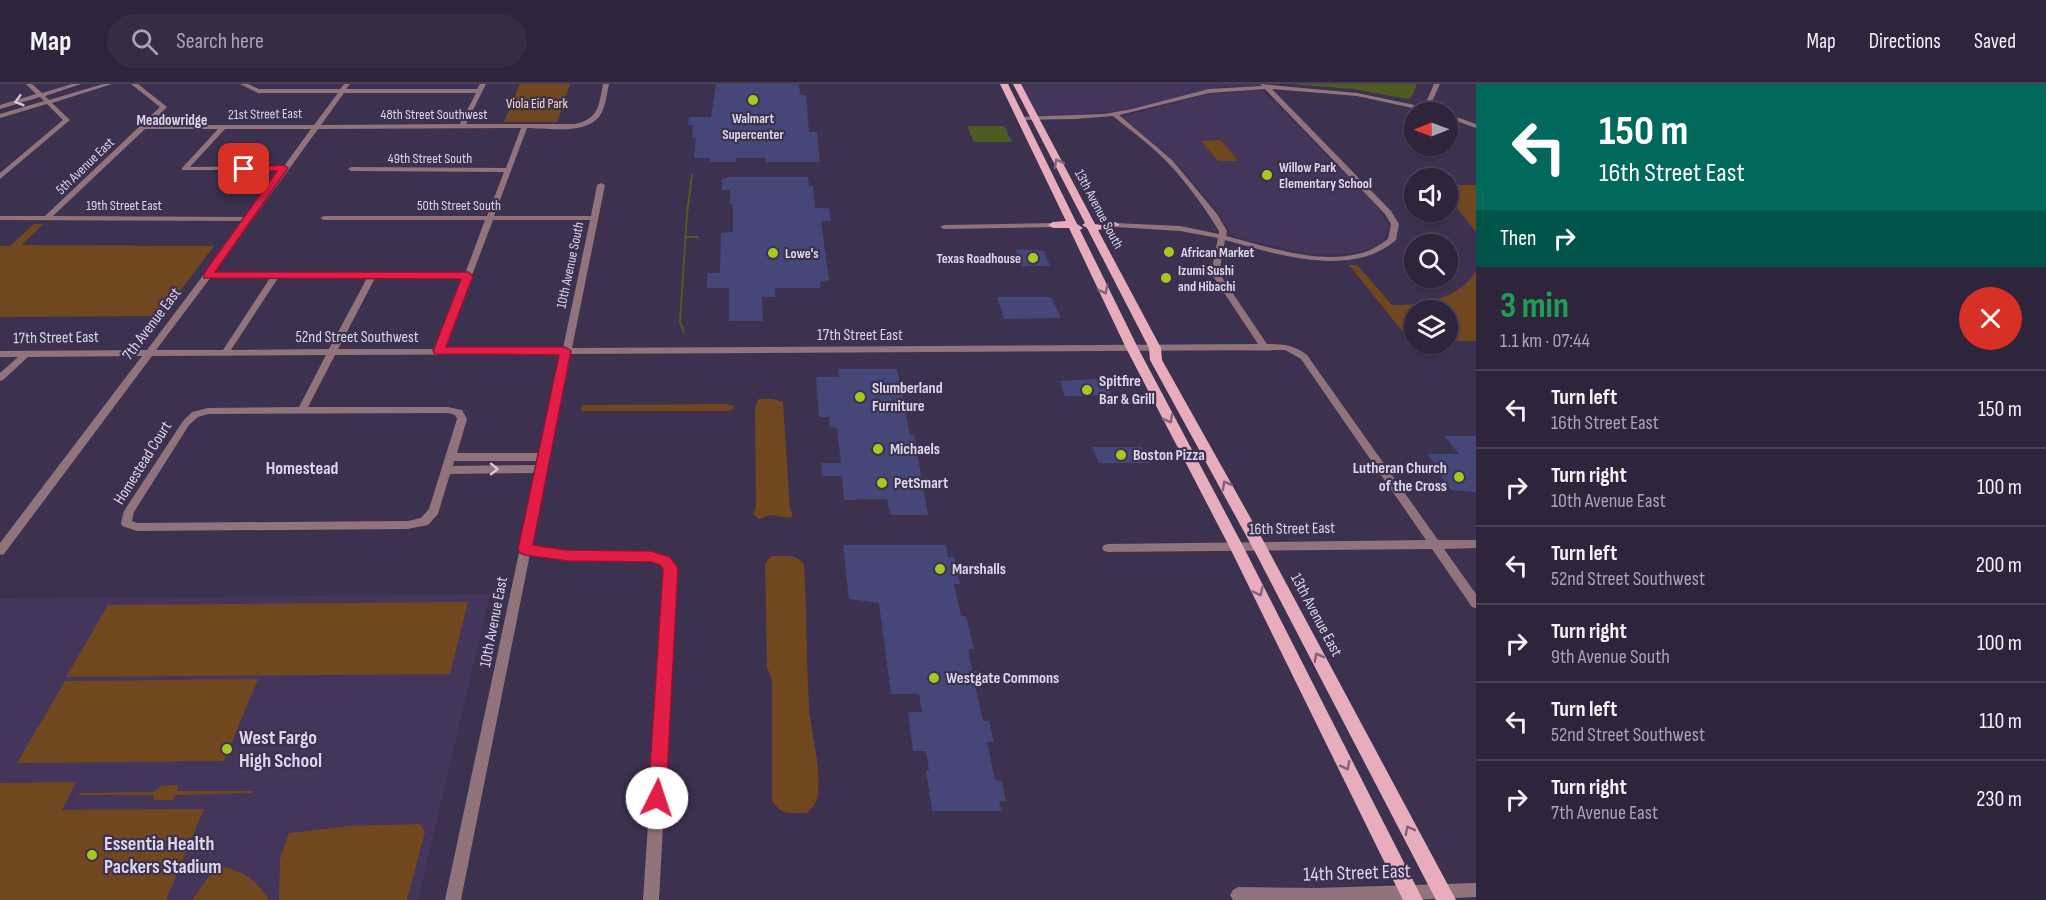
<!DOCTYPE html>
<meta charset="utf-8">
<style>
body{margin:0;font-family:"Sofia Sans Condensed",sans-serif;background:#362d43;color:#f1f3f6;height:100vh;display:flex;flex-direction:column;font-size:22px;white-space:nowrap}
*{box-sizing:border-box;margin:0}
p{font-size:20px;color:#a7a5af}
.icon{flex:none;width:33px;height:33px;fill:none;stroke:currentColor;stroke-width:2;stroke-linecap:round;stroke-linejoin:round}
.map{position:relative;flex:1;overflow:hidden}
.side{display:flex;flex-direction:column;background:#2e253c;width:570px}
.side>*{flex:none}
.top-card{background:#00695c;color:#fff;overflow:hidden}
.needle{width:39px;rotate:269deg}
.controls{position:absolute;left:1404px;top:18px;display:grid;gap:12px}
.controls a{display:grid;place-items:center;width:54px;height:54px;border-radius:50%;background:#2e253c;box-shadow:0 2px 4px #0004,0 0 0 2px #494256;font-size:30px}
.pin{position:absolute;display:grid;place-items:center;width:51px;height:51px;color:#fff;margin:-26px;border-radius:12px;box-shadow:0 3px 9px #0006}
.me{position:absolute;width:66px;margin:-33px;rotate:4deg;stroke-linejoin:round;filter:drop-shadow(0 0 4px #0008)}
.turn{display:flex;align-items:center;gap:21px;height:126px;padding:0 24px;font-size:27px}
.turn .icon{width:78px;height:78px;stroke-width:2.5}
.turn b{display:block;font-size:42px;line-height:51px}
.then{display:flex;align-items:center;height:57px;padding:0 24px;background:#0003;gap:12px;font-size:22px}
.round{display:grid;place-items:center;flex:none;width:63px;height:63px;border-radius:32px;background:#362d43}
.head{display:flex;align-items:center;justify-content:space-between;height:102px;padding:0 24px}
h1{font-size:36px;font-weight:700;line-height:45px;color:#1e9e55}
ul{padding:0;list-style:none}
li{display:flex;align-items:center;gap:18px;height:78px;padding:0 24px;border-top:2px solid #494256}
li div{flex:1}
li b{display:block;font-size:22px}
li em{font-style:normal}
header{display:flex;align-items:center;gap:36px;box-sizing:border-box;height:84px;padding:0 30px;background:#2e253c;border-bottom:2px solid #494256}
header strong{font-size:28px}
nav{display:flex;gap:33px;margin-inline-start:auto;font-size:21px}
.search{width:420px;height:54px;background:#362d43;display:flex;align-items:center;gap:15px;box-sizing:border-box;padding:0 21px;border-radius:33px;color:#a7a5af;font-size:22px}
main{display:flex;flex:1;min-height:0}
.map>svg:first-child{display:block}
.built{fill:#44355b}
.green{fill:#71471f}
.water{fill:#4e5c22}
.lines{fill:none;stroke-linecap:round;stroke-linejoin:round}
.stream{stroke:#4e5c22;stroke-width:2}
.building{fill:#454779}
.minor{fill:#90737b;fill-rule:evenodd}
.major{fill:#e8adbd;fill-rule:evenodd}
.oneway{stroke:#d1c7d9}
.oneway2{stroke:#81637c}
.route{fill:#e11d48;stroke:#92132f;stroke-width:1.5}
.poi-dot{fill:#a7c81f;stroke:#3d3150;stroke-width:2}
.labels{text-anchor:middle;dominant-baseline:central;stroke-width:4.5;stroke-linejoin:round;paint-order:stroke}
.far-park-label{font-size:14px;fill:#f5d8c0;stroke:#3d3150}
.far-street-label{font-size:14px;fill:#dcd6ea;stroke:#3d3150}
.far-poi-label{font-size:14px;font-weight:bold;fill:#dcd6ea;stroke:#3d3150;text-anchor:start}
.far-neighbourhood-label{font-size:15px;font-weight:bold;fill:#dcd6ea;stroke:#3d3150}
.street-label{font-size:16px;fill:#dcd6ea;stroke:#3d3150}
.poi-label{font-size:16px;font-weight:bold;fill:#dcd6ea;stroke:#3d3150;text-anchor:start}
.neighbourhood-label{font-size:18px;font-weight:bold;fill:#dcd6ea;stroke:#3d3150}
.near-poi-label{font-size:20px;font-weight:bold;fill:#dcd6ea;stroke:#3d3150;text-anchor:start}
.near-street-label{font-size:20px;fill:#dcd6ea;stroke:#3d3150}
</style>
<header>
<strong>Map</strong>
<div class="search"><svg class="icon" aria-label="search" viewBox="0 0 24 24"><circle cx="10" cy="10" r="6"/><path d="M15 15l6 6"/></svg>Search here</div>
<nav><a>Map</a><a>Directions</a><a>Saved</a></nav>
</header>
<main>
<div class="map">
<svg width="1476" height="816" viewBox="0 0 1476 816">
<rect width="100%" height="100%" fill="#3d3150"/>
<g class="built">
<path d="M1020,0H1258L1260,2H1227L1116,28L1037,32Z"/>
<path d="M1252,6L1263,7L1373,118L1389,142L1384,156L1376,162L1362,168L1327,171L1305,169L1234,153L1209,116L1178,81L1123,33L1203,11Z"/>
<path d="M490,510L418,816H0V515Z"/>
</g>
<g class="green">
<path d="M520,0H570L557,38H504Z"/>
<path d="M1221,56L1238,77H1218L1201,57Z"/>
<path d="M1448,101H1476V148L1448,113Z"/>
<path d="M34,140H43L22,161L214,162L161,232L0,233V162H10Z"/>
<path d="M1349,181H1357L1392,221C1421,222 1460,215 1476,187V257H1448V226H1414V258H1411Z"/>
<path d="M759,315H773L783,318L790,426L793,430L790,434L770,431L759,435L753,430L756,422L755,322Z"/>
<path d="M725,320L734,322V325L726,327H582L580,324L583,321Z"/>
<path d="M771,472C784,472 797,469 804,481C807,528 806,575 809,623C811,651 821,680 818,709C817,718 814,723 807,729C792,729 780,732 772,716V596L767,583L765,480Z"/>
<path d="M468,518L450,590L66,593L108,521Z"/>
<path d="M258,595L224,677L17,679L65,597Z"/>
<path d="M76,698L62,726L204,725L166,816H0V699Z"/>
<path d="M179,701L177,707H254L252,709L175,711L173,716H154V711H78L80,709L154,708L161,702Z"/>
<path d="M420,740L425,748L407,816H279L280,775L289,749L350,742Z"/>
<path d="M217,781C245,789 252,791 269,816H192Z"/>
</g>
<g class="water">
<path d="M1290,0H1417L1411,14L1408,15L1353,5Z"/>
<path d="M967,42H1004L1012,58H974Z"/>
</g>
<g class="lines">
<g class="stream">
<path d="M685,153H698"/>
<path d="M684,248L680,238L687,129L692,91"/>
</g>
</g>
<g class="building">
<path d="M716,0H799L800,11H806L809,48H817L820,78H765V74H736V78H710V74H694L696,54H692L693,41H688L689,33H711Z"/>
<path d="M730,93H808L809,102H813L815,124H829L831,137H821L829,196L820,198L821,204H775V213H762L763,237H729V204H707V189H720L721,149L733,148V120H730V106H722V95Z"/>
<path d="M1015,165L1044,167L1050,182H1021Z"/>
<path d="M997,213H1051L1061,234L1004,235Z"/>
<path d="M838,285H897L910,351H914L928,431H890L887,415L844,416L842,392H822L821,379H841L837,344L830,343L829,333H819L816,293H839Z"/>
<path d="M1095,295L1107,299L1112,311L1065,312L1060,297Z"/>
<path d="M1445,352H1476V408L1451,406L1431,379H1434L1427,370H1459Z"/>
<path d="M1092,363H1142L1149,379H1099Z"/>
<path d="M843,461H946L948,473H954L960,500H954L961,532H966L974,565H968L972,587H978L981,601H975L983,637H989L994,658H987L995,696L1002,697L1006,717H999L1002,727H932L926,686H929L926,667H913L908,628H922L919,610H891L879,519L849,515Z"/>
</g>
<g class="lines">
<g class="minor">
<path d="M26,0H32L42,9L72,0H81L45,12L49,16L103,0H112L52,19L70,36L0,95V89L63,36L47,20L0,34V30L44,17L40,13L0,25V21L36,10Z"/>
<path d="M131,0H138L167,23L149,41H314L338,9H258L240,0H248L259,5H340L344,0H350L346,5H477L480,0H486L466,40H575C599,35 599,21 603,0H609C607,9 606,19 602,28C590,52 550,44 527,44L494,132H591L597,101L601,99L605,101L572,264L1258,260L1211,189L1218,154L1180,147L1115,143L1111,141L1115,139L1180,142L1219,150V147C1205,124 1185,96 1166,77C1150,60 1131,47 1113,32L1076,35L1019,36L1016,34L1017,33L1104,30L1132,25L1209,5L1262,2L1260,0L1357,9L1424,23L1434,0H1440L1429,24L1438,27L1439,28H1431L1357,12L1272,5L1391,127L1399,140L1396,156C1351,195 1276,170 1225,156L1219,189L1267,260C1283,260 1294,261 1307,271L1438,456H1476V464L1444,465L1476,510V524L1472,523L1432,465L1108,468L1104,467L1102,464L1104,461L1108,460L1426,456L1301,275L1285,266L571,270L532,462L567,466L651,467L669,474L677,484L659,816H643L665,485L661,480L651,477L567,476L530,470L461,816H445L536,389L450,390L438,430L428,441L408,445L137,447L122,442L121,439L124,427L183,337L192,328L208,324L299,323L326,271L152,272L4,470L0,471V459L142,272L28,273L3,296L0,297V289L18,273H0V267L147,266L244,137L0,136V132H45L160,23ZM1265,5L1385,130L1391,140L1388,155C1382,159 1375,164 1368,167C1323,183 1270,163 1226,152L1227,147L1217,130L1172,76L1119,31L1209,9ZM344,9H476L460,40L321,41ZM521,44L506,84L351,83L348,85L351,87L504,88L487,132H324L320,134L324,136H485L465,190L214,189L318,45ZM145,45H218L182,84V86H281L247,133L53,132ZM225,45H311L284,82L190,83ZM493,136H590L563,264L444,265ZM211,193L270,194L223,266H156ZM278,194H367L329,265L231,266ZM375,194H463L435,265H338ZM562,270L540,369H457L467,335L462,326L448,323H308L335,271ZM448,329L455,331L457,335L429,425L421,434L408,437L137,439L132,437L134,428L189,341L198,333L208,330ZM454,377H539L538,381L453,382Z"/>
<path d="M1448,30L1476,40V44L1448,34Z"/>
<path d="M1053,139H1056V143L944,145L940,143L944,141Z"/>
<path d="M1476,799V813L1410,816H1233L1230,811L1233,806L1238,803L1318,804Z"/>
</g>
<g class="major">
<path d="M1000,0H1008L1077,140L1083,144L1080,146L1138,264L1243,462L1423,816H1403L1229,462L1126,264L1069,144H1053L1048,141L1053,138L1066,137Z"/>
<path d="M1013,0H1021L1095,140L1101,141L1115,138L1120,141L1098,146L1161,264L1162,276L1264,458L1456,816H1436L1254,466L1150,276L1149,264L1087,144L1082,141L1085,139Z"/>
</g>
</g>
<defs><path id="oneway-chevron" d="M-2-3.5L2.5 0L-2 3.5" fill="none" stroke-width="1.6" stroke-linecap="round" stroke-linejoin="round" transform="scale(1.5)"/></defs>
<g class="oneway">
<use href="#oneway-chevron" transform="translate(19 17) rotate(164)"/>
<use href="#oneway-chevron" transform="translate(494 385)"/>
</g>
<g class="oneway2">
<use href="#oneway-chevron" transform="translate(1058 79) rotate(-118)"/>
<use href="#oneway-chevron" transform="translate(1104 206) rotate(63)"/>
<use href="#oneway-chevron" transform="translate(1169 335) rotate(62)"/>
<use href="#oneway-chevron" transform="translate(1226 401) rotate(-119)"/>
<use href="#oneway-chevron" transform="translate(1259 508) rotate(64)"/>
<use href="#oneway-chevron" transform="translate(1318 573) rotate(-118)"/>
<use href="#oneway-chevron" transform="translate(1346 682) rotate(63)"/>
<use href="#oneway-chevron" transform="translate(1409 746) rotate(-118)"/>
</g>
<path class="route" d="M284,81L288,84L215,188H468L473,192L446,263H565L571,267L533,461L567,466L651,467L670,473L678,484L666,714L663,720L657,723L650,720L648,714L663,485L660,481L651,478L567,477L525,471L520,469L518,465L559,271L435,270L433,267L461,195L204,194V189L277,87H244L239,85L241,83Z"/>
<g class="poi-dot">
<circle cx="753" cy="16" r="6"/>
<circle cx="1267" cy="91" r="6"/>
<circle cx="1169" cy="168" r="6"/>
<circle cx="773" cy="169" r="6"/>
<circle cx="1033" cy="174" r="6"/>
<circle cx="1166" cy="194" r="6"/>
<circle cx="1087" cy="306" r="6"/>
<circle cx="860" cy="313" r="6"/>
<circle cx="878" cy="365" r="6"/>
<circle cx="1121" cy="371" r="6"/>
<circle cx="1459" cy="393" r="6"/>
<circle cx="882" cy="399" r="6"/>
<circle cx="940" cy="485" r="6"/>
<circle cx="934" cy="594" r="6"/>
<circle cx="227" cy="665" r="6"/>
<circle cx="92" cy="771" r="6"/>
</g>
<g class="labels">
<g class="far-park-label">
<text x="537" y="19">Viola Eid Park</text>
</g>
<g class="far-street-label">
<text transform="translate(265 30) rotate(-1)">21st Street East</text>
<text x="434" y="30">48th Street Southwest</text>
<text x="430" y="74">49th Street South</text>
<text transform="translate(85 82) rotate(-44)">5th Avenue East</text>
<text x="124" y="121">19th Street East</text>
<text x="459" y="121">50th Street South</text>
<text transform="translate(1099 125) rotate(62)">13th Avenue South</text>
<text transform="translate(570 181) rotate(-78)">10th Avenue South</text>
</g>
<g class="far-poi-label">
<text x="753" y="34" text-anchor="middle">Walmart<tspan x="753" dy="16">Supercenter</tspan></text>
<text x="1279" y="83">Willow Park<tspan x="1279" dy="16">Elementary School</tspan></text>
<text x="1181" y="168">African Market</text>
<text x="785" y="169">Lowe's</text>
<text x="1021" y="174" text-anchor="end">Texas Roadhouse</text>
<text x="1178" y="186">Izumi Sushi<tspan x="1178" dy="16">and Hibachi</tspan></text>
</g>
<g class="far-neighbourhood-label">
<text x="172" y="36">Meadowridge</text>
</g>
<g class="street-label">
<text transform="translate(152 240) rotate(-53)">7th Avenue East</text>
<text x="860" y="251">17th Street East</text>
<text x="357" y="253">52nd Street Southwest</text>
<text transform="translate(56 254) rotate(-1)">17th Street East</text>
<text transform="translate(143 379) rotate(-58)">Homestead Court</text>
<text transform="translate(1292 445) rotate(-1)">16th Street East</text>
<text transform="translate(1316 531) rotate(62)">13th Avenue East</text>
<text transform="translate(494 538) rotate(-79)">10th Avenue East</text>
</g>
<g class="poi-label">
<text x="1099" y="297">Spitfire<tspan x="1099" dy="18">Bar &amp; Grill</tspan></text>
<text x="872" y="304">Slumberland<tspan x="872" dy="18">Furniture</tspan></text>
<text x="890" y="365">Michaels</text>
<text x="1133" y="371">Boston Pizza</text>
<text x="1447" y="384" text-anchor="end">Lutheran Church<tspan x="1447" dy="18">of the Cross</tspan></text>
<text x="894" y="399">PetSmart</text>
<text x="952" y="485">Marshalls</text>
<text x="946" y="594">Westgate Commons</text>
</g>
<g class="neighbourhood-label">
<text x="302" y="384">Homestead</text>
</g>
<g class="near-poi-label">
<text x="239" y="654">West Fargo<tspan x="239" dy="23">High School</tspan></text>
<text x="104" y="760">Essentia Health<tspan x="104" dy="23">Packers Stadium</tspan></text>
</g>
<g class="near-street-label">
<text transform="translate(1357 789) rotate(-2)">14th Street East</text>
</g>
</g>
</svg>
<div class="controls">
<a><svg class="needle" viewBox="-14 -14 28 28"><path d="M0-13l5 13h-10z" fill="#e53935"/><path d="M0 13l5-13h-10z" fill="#a7a5af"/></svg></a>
<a><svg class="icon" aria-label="sound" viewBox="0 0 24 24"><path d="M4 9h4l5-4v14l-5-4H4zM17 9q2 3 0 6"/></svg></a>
<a><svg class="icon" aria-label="search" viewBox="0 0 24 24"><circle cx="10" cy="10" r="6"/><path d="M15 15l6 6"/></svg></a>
<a><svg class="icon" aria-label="layers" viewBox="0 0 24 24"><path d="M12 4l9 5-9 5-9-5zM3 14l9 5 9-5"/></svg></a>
</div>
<div class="pin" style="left:244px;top:85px;background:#d93025"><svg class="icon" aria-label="arrive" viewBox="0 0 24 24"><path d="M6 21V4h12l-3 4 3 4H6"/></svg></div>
<svg class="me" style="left:657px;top:714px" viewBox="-20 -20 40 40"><circle r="19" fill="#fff"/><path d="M0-13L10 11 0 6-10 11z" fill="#e11d48"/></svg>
</div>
<section class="side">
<div class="top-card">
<div class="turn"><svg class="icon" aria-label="left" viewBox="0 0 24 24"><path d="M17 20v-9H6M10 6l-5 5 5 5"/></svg><div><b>150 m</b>16th Street East</div></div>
<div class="then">Then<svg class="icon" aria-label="right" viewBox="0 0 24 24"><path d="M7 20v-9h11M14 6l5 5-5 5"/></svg></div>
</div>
<div class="head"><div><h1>3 min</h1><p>1.1 km · 07:44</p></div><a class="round" style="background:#d93025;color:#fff"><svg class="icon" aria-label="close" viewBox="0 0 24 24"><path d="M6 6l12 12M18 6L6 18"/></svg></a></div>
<ul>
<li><svg class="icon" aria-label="left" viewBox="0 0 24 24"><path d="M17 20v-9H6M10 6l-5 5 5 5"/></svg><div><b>Turn left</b><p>16th Street East</p></div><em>150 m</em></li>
<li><svg class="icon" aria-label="right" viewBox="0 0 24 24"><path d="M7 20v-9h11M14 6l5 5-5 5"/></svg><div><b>Turn right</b><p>10th Avenue East</p></div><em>100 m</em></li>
<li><svg class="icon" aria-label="left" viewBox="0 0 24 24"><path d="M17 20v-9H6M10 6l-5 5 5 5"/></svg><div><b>Turn left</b><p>52nd Street Southwest</p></div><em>200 m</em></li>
<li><svg class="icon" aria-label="right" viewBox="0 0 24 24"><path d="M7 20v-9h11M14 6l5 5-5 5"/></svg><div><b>Turn right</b><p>9th Avenue South</p></div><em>100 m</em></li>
<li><svg class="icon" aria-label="left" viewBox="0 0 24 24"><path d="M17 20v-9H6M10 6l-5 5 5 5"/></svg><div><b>Turn left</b><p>52nd Street Southwest</p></div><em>110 m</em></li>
<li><svg class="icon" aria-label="right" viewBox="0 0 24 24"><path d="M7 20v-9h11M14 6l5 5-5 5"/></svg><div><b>Turn right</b><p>7th Avenue East</p></div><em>230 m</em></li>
</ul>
</section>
</main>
